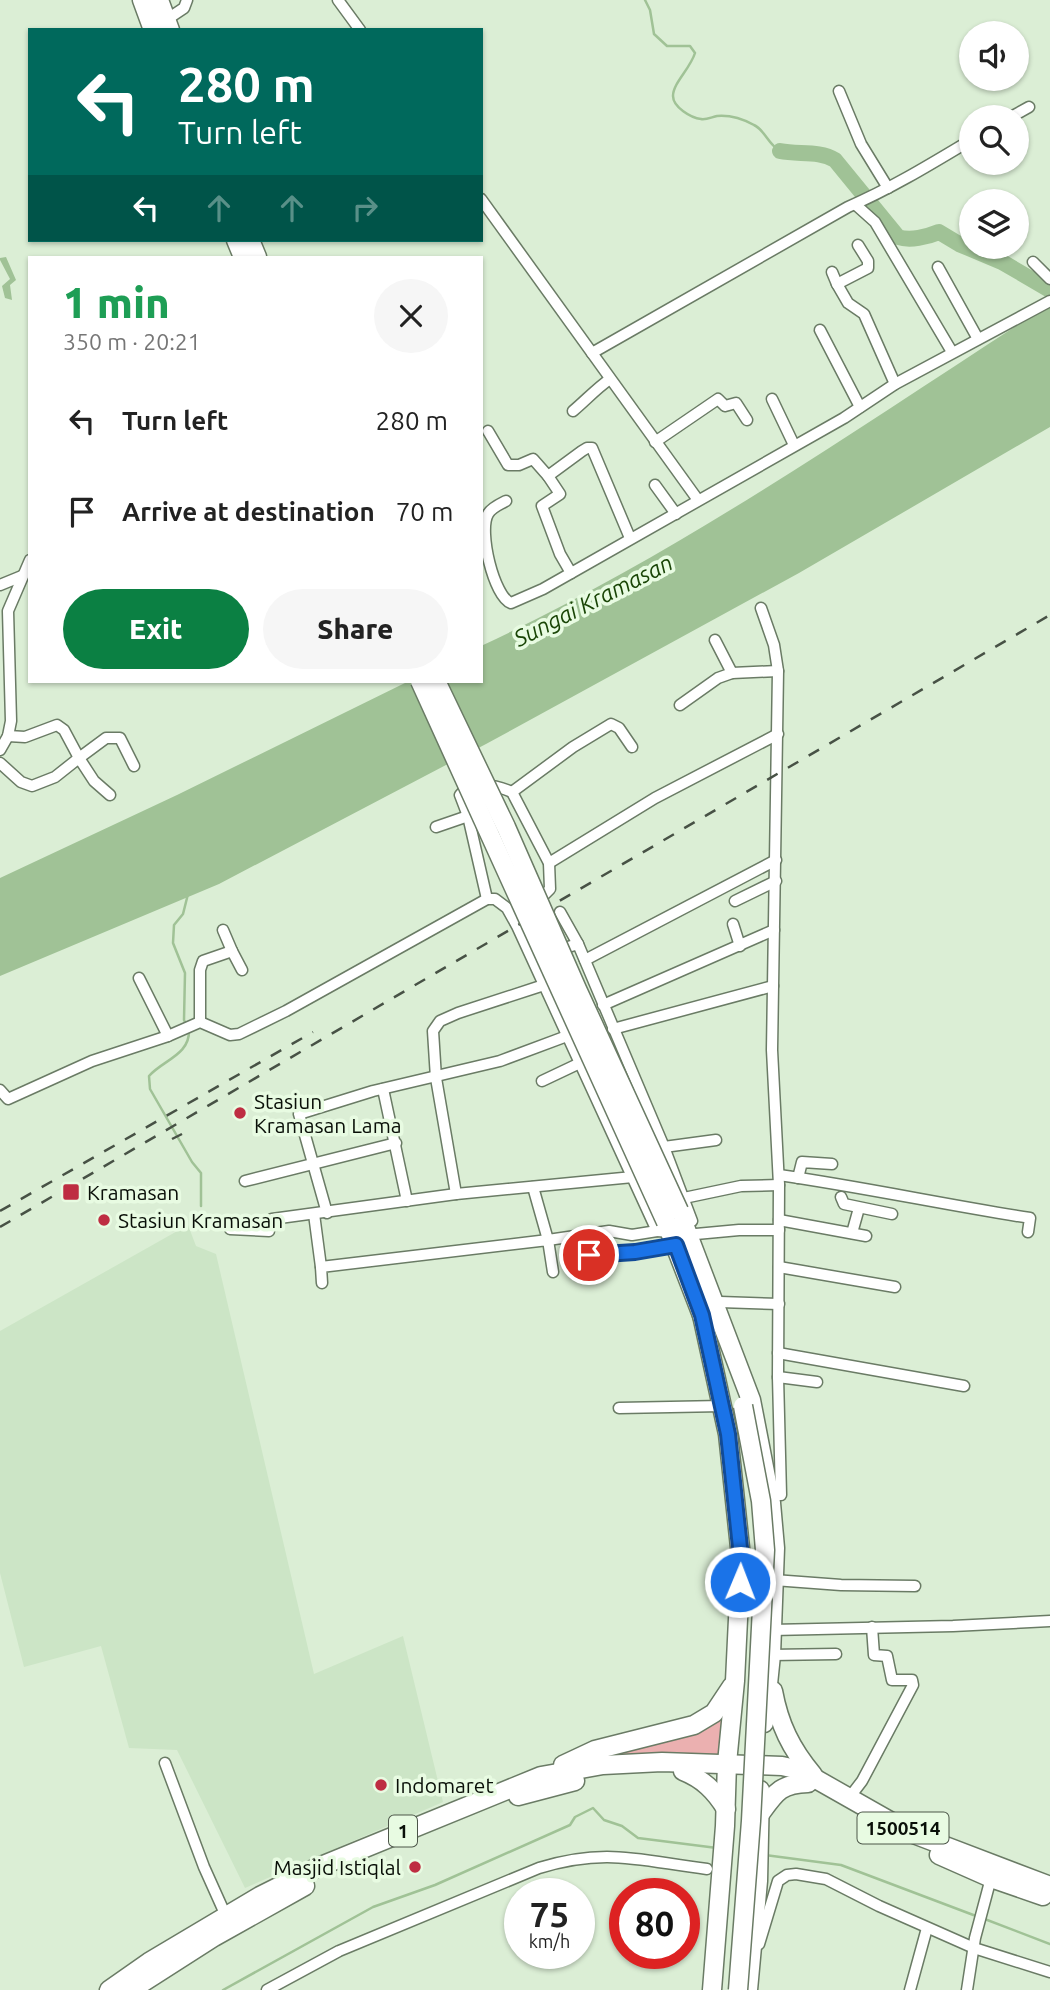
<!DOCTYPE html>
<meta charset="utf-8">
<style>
body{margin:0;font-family:Ubuntu,sans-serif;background:#f6f6f6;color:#222;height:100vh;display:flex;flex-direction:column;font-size:26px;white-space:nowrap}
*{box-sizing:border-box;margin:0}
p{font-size:23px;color:#767676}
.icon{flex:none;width:38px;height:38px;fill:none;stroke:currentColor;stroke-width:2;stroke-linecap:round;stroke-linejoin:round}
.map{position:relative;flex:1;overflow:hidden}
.sheet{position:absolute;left:28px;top:256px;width:455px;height:427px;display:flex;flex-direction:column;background:#fff;border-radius:0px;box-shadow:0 2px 5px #0004}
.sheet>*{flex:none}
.top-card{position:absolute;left:28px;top:28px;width:455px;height:214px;border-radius:0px;box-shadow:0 2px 5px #0004;background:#00695c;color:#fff;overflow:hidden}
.tools{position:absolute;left:959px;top:21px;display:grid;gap:14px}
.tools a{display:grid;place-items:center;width:70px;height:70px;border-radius:50%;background:#fff;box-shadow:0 2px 5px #0004;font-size:35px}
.speed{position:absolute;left:504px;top:1878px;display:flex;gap:14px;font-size:35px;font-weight:700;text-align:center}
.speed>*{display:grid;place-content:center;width:91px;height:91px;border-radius:50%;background:#fff;box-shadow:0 2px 5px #0004;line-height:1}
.speed small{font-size:18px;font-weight:400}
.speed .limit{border:10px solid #d22;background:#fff;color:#111}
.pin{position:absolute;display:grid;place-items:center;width:60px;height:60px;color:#fff;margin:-30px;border:4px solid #fff;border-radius:50%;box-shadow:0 2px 7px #0007}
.me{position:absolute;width:77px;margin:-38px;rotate:1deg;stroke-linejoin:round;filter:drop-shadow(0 0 5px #0008)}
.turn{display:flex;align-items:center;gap:24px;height:147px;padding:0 35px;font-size:32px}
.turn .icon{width:91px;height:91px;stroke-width:2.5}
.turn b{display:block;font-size:49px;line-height:60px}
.lanes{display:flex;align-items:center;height:66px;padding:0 35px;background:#0003;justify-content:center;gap:35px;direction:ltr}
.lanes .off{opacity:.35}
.round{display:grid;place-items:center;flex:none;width:74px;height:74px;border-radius:37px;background:#f6f6f6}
.headline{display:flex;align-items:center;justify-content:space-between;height:119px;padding:0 35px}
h1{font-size:42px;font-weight:800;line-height:52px;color:#1e9e55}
.action{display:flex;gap:14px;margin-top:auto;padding:14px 35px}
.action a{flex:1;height:80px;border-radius:42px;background:#0b8043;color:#fff;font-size:28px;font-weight:800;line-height:80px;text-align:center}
.action a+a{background:#f6f6f6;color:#222}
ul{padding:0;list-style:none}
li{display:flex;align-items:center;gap:21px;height:91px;padding:0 35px}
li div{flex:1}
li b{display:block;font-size:26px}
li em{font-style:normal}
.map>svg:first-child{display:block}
.built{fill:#cce5c6}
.green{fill:#ebb0b0}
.water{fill:#a0c296}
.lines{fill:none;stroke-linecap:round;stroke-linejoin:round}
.stream{stroke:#a0c296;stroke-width:2.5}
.river{stroke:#a0c296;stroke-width:16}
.street-casing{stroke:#6a7b65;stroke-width:13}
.highway-casing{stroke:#6a7b65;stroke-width:21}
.street{stroke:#fff;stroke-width:10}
.highway{stroke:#fff;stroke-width:18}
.rail{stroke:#475145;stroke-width:2.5;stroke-dasharray:12 12;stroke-linecap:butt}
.highway-bridge-casing{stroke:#6a7b65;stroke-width:21;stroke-linecap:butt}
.highway-bridge{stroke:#fff;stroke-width:18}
.route-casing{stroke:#114b97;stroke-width:18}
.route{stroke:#1a73e8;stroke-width:12}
.poi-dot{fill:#be2d42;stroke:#e8fbe2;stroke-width:2.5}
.labels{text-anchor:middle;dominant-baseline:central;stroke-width:7;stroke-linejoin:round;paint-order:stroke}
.shield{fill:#e8fbe2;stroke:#4c5649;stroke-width:2}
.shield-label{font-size:19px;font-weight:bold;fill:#090f08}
.poi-label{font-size:21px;fill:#090f08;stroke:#e8fbe2;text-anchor:start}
.water-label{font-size:23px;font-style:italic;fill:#194506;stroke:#e8fbe2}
</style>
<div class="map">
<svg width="1050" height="1990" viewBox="0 0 1050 1990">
<rect width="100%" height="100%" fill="#dbeed5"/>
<path class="built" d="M188,1225L196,1246L216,1254L314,1674L403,1636L443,1802L245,1888L177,1750L129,1748L101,1646L24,1667L0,1573V1331Z"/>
<path class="green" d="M728,1709L722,1758L575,1765L616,1750L702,1732L717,1723Z"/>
<g class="water">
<path d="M6,257L16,280L10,285L12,300L5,298L2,286L10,279L0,260V258Z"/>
<path d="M1050,304V427L799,573L486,744L219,884L0,976V878L177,795L409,681H481V646C682,552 864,424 1050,304Z"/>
</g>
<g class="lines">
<g class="stream">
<path d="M645,0L650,10L654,34L667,46H690L695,53C690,69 673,83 673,96C673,107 691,118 701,119C706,120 712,117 717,116C729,115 743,119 754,125C765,130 767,143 780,151"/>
<path d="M186,1024L184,1020L185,973L173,943L174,925L183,914L188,894"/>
<path d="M189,1030C190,1055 163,1060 149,1076L150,1089L192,1162L201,1173V1206"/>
<path d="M765,1855L841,1865L976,1916"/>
<path d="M982,1918L1050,1944"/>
<path d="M223,1990L373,1907L435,1885L570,1825L575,1817L593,1808L604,1820L622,1826L638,1838L717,1848"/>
</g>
<path class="river" d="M780,151C798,155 819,150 835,160L898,237C910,241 927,237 939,232L959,244L1002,262L1050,290"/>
<defs>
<g id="street">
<path d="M338,0L360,30"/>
<path d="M166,20L184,8L187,0"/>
<path d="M839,91L861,144L888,188"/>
<path d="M1011,117L1029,107"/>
<path d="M481,199L698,500"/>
<path d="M856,205L875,222L952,352"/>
<path d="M858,245L868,261V268L837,284L848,303L864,314L895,384"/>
<path d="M1033,262L1050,279"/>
<path d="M938,267L978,339"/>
<path d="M832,272L837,284"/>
<path d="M820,330L860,407"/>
<path d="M592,353L848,207C890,189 931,164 971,140"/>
<path d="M772,399L794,445"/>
<path d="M573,411C586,400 597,388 610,379"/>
<path d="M488,431L508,465H519L533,459L548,476L582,451L587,448H592L630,538"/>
<path d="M655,442L718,399L725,406L736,403L747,420"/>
<path d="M548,476L560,494L542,506L560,554L571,573"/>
<path d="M655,485L676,514"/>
<path d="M506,501C500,504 491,508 488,514C478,531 494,597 511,603L543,589L844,418L895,384L1050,301"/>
<path d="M0,585L22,576"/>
<path d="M761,608L774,645L778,671L772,1050L779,1185L778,1377L781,1495H769"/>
<path d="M715,640L732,673"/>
<path d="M680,705L718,678L732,673L778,671"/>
<path d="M8,736L25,737L57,725L64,730L79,758L106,738H120L134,766"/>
<path d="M0,750L8,736L11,721L8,611L30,560"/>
<path d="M0,763L21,782L32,786L55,777L79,758L94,781L110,795"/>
<path d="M436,827L468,816"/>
<path d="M549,863L655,798L778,734"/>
<path d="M487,899L468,816L460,795C472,780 496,785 512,792"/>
<path d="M735,901L776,881"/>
<path d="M536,903L550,889L549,863L512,792L573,747L611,724L619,728L632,747"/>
<path d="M560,912L578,944"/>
<path d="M733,924L740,946"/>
<path d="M223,930L232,951"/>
<path d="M558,950L578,944L664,1147L692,1221"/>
<path d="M585,960L776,860"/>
<path d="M139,978L168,1036"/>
<path d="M603,1005L774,930"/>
<path d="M200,1022V970L203,961L232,951L242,970"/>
<path d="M613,1029L773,986"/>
<path d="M542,1081L580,1063"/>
<path d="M383,1089L407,1201"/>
<path d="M0,1090L8,1099L92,1061L168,1036L200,1022L230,1035L239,1034L286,1011L487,899H495L507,908L517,926L657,1231L670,1232"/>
<path d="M664,1147L716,1140"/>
<path d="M779,1175C863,1187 946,1205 1030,1218L1028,1232"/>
<path d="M798,1178L802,1162L832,1164"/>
<path d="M245,1181L396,1143"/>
<path d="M533,1187L548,1240L609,1231L632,1235L657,1231"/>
<path d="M456,1194L436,1078L433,1031L440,1021L458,1013L544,985"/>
<path d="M841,1197L844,1204L892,1214"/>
<path d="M684,1198L741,1186L779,1185"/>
<path d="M327,1213L299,1114L373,1091L500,1061L567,1036"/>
<path d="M314,1214L321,1267"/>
<path d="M779,1220L866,1236"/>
<path d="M230,1229L269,1231V1223L272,1219L456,1194L633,1177"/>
<path d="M852,1233L859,1208"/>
<path d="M696,1234L739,1230H779"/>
<path d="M589,1255L635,1252L676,1245"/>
<path d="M779,1267L895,1287"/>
<path d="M322,1283L321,1267L548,1240L553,1272"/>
<path d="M720,1302L779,1304"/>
<path d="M778,1353L964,1386"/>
<path d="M778,1377L817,1382"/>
<path d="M619,1408L722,1406"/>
<path d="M774,1580L841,1585L915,1586"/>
<path d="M772,1630L953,1626L1050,1621"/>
<path d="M771,1655L836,1654"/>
<path d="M165,1763L204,1867L226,1916"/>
<path d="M849,1798L862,1781L913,1685L912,1680H892L887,1656L874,1655L872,1627"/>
<path d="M759,1944L778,1881L787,1875L796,1874L826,1879L879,1906L974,1948L1050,1972"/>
<path d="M267,1990L339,1951L539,1868C607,1847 641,1861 707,1869"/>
<path d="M910,1990L927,1928"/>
<path d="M967,1990L975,1938L991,1878"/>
</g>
<g id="highway">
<path d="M142,0L153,30"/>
<path d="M159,0L170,30"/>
<path d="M236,240L243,257"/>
<path d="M250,240L257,257"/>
<path d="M679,1211L751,1400L771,1503L775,1548L771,1655L764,1723"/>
<path d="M666,1222L705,1323"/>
<path d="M702,1315L728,1434L741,1557L735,1681L727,1763L725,1826L712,1990"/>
<path d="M773,1691C779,1724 791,1749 813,1775"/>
<path d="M563,1765L595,1750L694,1725L714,1713L732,1686"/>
<path d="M683,1771C703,1779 715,1791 726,1809"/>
<path d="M518,1796L575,1781"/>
<path d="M760,1814C776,1792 780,1784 808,1783"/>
<path d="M939,1855L991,1878L1043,1896"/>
<path d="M109,1990L149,1962L260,1896L316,1868L541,1776L603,1765L662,1762L782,1766L800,1770L911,1833L1050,1886"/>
<path d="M131,1990L214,1937L305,1886"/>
<path d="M748,1990L758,1881L760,1790"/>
</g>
</defs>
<use href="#street" class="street-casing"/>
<use href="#highway" class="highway-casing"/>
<use href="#street" class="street"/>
<use href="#highway" class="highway"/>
<g class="rail">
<path d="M172,1139L182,1134"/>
<path d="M0,1211L313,1032"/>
<path d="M0,1227L1050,615"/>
</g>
<defs>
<g id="highway-bridge">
<path d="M420,681L666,1222"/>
<path d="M436,681L506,827L577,989L679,1211"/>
<path d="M738,1990L751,1821L765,1550L761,1501L743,1406"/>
</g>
</defs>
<use href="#highway-bridge" class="highway-bridge-casing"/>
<use href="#highway-bridge" class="highway-bridge"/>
</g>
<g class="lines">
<defs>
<path id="route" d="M589,1255L635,1252L676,1245L702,1315L728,1434L741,1557L740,1582"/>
</defs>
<use href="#route" class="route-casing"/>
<use href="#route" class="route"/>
</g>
<g class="poi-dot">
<circle cx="240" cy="1113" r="7"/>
<rect x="62" y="1183" width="18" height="18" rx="3.5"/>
<circle cx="104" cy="1220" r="7"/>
<circle cx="381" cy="1785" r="7"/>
<circle cx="415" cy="1867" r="7"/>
</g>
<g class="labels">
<g class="shield">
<rect x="857.5" y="1812.5" width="91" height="31" rx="5"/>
<rect x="389" y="1815.5" width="28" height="31" rx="5"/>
</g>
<g class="shield-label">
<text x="903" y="1828">1500514</text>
<text x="403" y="1831">1</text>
</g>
<g class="poi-label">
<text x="254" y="1101">Stasiun<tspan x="254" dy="24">Kramasan Lama</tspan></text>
<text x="87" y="1192">Kramasan</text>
<text x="118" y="1220">Stasiun Kramasan</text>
<text x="395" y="1785">Indomaret</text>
<text x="401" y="1867" text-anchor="end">Masjid Istiqlal</text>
</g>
<g class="water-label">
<text transform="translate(593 600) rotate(-27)">Sungai Kramasan</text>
</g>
</g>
</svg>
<div class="tools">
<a><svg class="icon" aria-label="sound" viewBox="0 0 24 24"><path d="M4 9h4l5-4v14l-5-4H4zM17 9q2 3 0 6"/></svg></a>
<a><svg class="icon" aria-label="search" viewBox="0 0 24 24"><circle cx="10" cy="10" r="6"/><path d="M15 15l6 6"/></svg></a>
<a><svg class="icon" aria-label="layers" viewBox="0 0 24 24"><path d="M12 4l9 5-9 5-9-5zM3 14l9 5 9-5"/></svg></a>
</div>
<div class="speed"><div>75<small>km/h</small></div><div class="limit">80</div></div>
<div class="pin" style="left:589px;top:1255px;background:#d93025"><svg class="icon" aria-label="arrive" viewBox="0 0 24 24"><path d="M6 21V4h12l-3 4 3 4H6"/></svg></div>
<svg class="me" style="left:740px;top:1582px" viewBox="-20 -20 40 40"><circle r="17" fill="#1a73e8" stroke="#fff" stroke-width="3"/><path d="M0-11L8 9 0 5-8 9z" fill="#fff"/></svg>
<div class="top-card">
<div class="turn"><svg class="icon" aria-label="left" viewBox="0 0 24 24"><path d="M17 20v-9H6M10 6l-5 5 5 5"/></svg><div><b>280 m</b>Turn left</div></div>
<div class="lanes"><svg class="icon" aria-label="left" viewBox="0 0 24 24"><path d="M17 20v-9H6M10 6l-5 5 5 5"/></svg><svg class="icon off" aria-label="ahead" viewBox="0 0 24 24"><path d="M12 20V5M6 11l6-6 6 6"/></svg><svg class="icon off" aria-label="ahead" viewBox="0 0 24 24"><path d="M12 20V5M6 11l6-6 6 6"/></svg><svg class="icon off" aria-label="right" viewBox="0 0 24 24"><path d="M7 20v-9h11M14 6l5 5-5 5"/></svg></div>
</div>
<section class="sheet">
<div class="headline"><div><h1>1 min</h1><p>350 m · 20:21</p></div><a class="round"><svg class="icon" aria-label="close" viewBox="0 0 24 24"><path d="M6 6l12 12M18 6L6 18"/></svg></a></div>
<ul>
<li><svg class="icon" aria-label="left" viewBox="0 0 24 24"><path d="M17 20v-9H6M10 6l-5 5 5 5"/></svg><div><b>Turn left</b></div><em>280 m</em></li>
<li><svg class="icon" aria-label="arrive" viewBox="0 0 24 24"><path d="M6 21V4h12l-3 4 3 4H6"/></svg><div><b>Arrive at destination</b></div><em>70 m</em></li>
</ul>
<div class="action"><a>Exit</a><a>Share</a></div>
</section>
</div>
